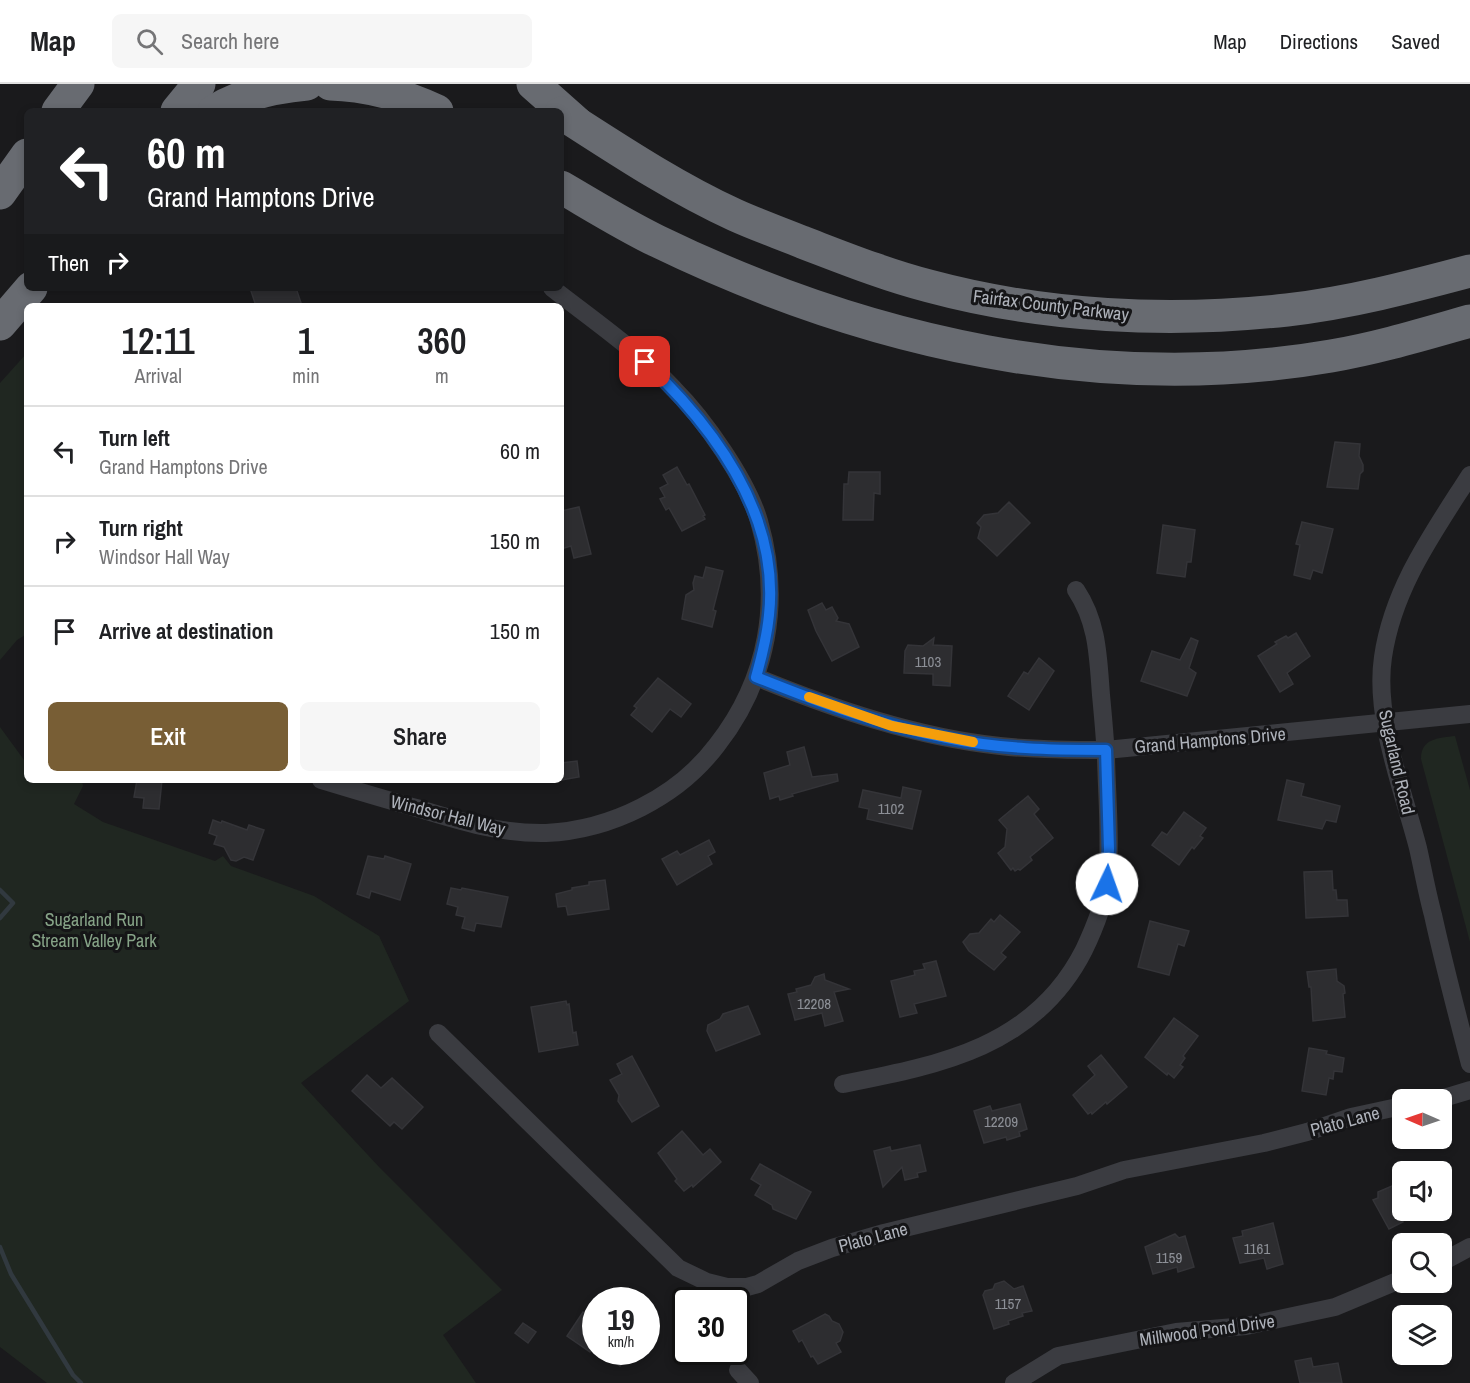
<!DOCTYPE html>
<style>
body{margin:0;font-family:"Archivo Narrow",sans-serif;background:#f6f6f6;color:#202124;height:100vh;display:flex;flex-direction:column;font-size:22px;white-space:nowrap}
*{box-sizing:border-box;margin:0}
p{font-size:20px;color:#757577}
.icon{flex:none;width:33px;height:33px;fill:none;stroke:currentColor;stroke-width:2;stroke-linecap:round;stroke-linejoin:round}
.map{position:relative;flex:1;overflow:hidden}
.sheet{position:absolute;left:24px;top:219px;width:540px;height:480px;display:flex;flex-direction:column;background:#fff;border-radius:9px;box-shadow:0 3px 9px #0003}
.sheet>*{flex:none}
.hud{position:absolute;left:24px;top:24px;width:540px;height:183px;border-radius:9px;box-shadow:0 3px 9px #0003;background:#202124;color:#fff;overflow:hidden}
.needle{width:39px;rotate:272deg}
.fabs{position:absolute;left:1392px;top:1005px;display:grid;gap:12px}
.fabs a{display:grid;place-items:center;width:60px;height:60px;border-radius:9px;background:#fff;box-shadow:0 3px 9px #0003;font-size:30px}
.speed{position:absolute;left:582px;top:1203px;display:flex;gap:12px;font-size:30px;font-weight:700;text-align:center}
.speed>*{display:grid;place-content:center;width:78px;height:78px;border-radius:50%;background:#fff;box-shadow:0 3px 9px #0003;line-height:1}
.speed small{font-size:15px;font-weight:400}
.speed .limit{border:3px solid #111;border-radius:9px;background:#fff;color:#111}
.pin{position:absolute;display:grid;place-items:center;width:51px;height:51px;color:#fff;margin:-26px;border-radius:12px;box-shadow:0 3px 9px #0006}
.me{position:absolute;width:66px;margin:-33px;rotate:3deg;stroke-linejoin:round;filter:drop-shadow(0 0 4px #0008)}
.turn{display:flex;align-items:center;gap:21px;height:126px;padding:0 24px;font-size:27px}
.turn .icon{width:78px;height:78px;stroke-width:2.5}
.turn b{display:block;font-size:42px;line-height:51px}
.then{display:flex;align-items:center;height:57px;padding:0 24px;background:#0003;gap:12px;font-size:22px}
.eta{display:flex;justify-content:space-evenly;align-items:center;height:102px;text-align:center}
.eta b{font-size:36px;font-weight:600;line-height:42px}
.cta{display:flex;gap:12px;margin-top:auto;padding:12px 24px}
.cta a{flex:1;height:69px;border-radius:9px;background:#785e35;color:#fff;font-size:24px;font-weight:600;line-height:69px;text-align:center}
.cta a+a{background:#f6f6f6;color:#202124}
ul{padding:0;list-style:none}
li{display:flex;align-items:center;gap:18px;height:90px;padding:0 24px;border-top:2px solid #e0e0e0}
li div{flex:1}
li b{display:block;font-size:22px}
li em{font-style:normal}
header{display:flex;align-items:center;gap:36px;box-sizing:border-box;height:84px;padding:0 30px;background:#fff;border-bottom:2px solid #e0e0e0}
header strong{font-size:28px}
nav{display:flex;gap:33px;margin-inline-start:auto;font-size:21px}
.search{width:420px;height:54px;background:#f6f6f6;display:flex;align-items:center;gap:15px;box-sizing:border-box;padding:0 21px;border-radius:9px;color:#757577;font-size:22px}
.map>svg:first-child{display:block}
.green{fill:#202721}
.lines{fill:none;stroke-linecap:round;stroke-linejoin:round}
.stream{stroke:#31393f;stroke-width:4.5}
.building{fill:#2d2d30;stroke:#343438;stroke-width:1.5}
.street{stroke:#3b3c41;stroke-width:18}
.highway{stroke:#686b71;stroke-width:33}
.route-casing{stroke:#114b97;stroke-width:15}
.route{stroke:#1a73e8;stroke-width:10}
.slow{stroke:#f59e0b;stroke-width:10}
.labels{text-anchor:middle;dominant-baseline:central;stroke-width:6;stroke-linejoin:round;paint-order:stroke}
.number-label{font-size:15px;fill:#8d9097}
.street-label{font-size:18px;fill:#aeb2ba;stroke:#151517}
.park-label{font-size:18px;fill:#86a387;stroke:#151517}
</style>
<header>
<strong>Map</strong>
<div class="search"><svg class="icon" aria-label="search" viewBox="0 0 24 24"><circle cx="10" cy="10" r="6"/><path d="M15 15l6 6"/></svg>Search here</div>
<nav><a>Map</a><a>Directions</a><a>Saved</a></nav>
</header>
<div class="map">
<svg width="1470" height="1299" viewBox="0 0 1470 1299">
<rect width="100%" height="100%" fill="#1a1a1c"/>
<g class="green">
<path d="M27,269V550L17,556L0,576V299Z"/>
<path d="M0,643L27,680V696H82L83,702L74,720L103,738L215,777L223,772L231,782L314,812L379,852L409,917L301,999L380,1084L502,1206L443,1251L476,1299H47L0,1263Z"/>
<path d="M1455,652L1470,706V858L1421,675C1421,654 1439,654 1455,652Z"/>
</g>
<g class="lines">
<g class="stream">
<path d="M0,806L13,819L0,834"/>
<path d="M0,1163L11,1190L73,1291L81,1299"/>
</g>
</g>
<g class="building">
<path d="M250,204H296L302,222H256Z"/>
<path d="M1335,358L1360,360L1359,372L1363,381V387L1360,390L1358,405L1327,403Z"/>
<path d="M677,383L687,401L689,400L705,431L703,432L705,435L682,447L669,424L666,426L660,415L665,413L660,404L668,400L663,391Z"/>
<path d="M849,388H880V410L874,409L873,436H843L844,400H848Z"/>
<path d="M1009,418L1030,439L997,472L978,454L981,443L977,439L984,431L998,429Z"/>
<path d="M579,423L591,470L574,474L571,462L561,465V427Z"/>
<path d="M1302,438L1333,445L1322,489L1313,486L1310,495L1294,491L1300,461L1296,460Z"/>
<path d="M1163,441L1195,446L1191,478H1187L1185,493L1157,489Z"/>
<path d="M706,483L723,487L713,526L716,527L712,543L682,535L686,511L694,506L693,499L695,492L703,494Z"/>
<path d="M822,519L826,526L832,523L838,534L836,537L849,540L859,563L832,577L816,547L808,526Z"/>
<path d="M1296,549L1310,572L1287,589L1293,600L1280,608L1258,572L1277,560L1275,558L1286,552L1288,554Z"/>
<path d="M934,554L933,561L952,562L950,602L933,601V590L904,589L905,567L908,561L923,562Z"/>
<path d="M1191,554L1198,557L1189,584L1196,589L1187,612L1141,597L1152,567L1180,576Z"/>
<path d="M1039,574L1054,587L1029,626L1008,612L1024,588L1028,590Z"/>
<path d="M658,594L691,620L681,633L670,625L652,648L631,631L637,624L634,622Z"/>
<path d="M804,663L812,693L837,690L838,697L792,710L793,712L780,716L779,712L770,715L764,689L790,681L787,668Z"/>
<path d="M577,677L579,693L561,696V679Z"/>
<path d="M137,696H162L159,725L143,724L144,714L134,713Z"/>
<path d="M1287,696L1304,700L1301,712L1340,722L1336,738L1326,736L1322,745L1278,736Z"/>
<path d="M903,703L921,707L912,745L867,735L869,725L859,723L863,706L901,714Z"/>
<path d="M1028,712L1039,725L1034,730L1053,754L1030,773L1032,776L1020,786L1018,785L1015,787L1013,784L1011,786L998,769L1005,763L1007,745L999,736Z"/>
<path d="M1184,728L1206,744L1200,752L1203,754L1194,765L1192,763L1179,781L1152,761L1162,748L1167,751Z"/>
<path d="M213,736L221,739L222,737L247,746L249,741L264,746L253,776L244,773L236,777L231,776L224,763L214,760L217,752L209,749Z"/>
<path d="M709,756L715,768L708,772L712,780L677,801L662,775L677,767L680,771Z"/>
<path d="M368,772L384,775L385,772L411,780L400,816L371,807L369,814L357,810Z"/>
<path d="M1332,787L1333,806H1336L1337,816H1347L1348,832L1306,834L1304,788Z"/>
<path d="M605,796L609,825L568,831L566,822L558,823L556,810L572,806V804L589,801V798Z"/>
<path d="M451,804L461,806L462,804L472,806L508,813L501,843L476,839L474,847L462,844L465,833L456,831L458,823L447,820Z"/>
<path d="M1000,831L1020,848L1001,869L1006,873L994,886L969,867L963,858L970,850L979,849L991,835L994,838Z"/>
<path d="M1150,837L1189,847L1184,862L1178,860L1169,891L1138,883Z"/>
<path d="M936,877L946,912L914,920L917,929L900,933L891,897L915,891L914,887L925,885L923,880Z"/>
<path d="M1336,885L1337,897L1344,902L1345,909L1343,910L1345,933L1313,937L1311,903H1309L1307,888Z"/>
<path d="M824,890L825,896L849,905L834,908L843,937L825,942L822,929L795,936L788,910L797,908L796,905L811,901L815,893Z"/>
<path d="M566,917L567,921L569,920L573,949L576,948L578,961L539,968L531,923Z"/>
<path d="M748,922L760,950L716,967L707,947L708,941L720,935L723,930Z"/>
<path d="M1174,934L1198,952L1183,972L1185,974L1180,981L1183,983L1174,994L1168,989L1167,991L1145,973Z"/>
<path d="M1309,964L1327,967L1326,970L1344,974L1342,988L1334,987L1333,995L1329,994L1326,1011L1302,1007Z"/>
<path d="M1101,971L1127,1003L1107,1020L1106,1018L1092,1030L1091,1028L1088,1030L1073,1011L1095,991L1088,982Z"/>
<path d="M632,972L659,1022L632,1038L618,1017L619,1011L610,996L622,990L617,980Z"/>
<path d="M367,991L381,1004L392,994L423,1023L402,1045L394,1038L390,1042L352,1007Z"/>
<path d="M1020,1020L1027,1045L1019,1048L1020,1052L1007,1056L1006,1053L984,1059L974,1027L990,1022L992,1027Z"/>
<path d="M682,1047L703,1071L710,1065L721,1078L693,1103L692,1101L684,1107L675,1097L677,1095L658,1069Z"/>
<path d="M920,1061L926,1087L917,1089L918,1093L905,1096L902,1083L883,1103L874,1067L890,1063L891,1067Z"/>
<path d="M760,1080L811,1108L796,1135L773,1125L772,1121L755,1111L761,1101L751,1095Z"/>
<path d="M1399,1099L1402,1107V1132L1401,1133L1403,1138L1389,1145L1373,1116L1378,1114V1108Z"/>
<path d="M1273,1139L1283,1180L1267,1185L1264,1174L1240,1179L1233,1154L1243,1152L1242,1147Z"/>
<path d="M1175,1150L1179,1154L1185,1152L1194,1183L1178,1188L1177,1183L1153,1190L1145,1163Z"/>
<path d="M1004,1197L1014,1205L1023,1202L1032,1227L1022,1229L1023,1232L1008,1237L1009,1240L994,1245L983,1211L985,1207L993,1205L995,1200Z"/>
<path d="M583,1228L596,1237V1260L590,1268L567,1252Z"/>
<path d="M825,1230L829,1232L832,1237L839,1240L843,1248L840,1257L836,1259L841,1268L818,1280L813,1272L811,1273L802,1256L799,1258L793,1247Z"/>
<path d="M523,1239L536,1248L528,1259L515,1249Z"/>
<path d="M599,1268H630L620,1282Z"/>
<path d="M1311,1274L1313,1283L1338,1279L1342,1299H1300L1295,1277Z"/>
</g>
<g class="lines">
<g class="street">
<path d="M1470,391C1433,449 1393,504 1383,573C1374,633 1403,706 1418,764C1423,786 1427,809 1433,831C1444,881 1457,930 1470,980"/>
<path d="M756,593C834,625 916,653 1000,662C1035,666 1070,666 1106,666L1470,630"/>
<path d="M321,696C354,706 387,716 420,725C462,738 502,750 546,749C611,746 678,713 717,661C768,596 782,516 759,437C747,396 704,335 674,305C638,267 593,236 552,204"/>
<path d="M438,949L678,1184L707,1198L727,1203H747L758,1200L798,1177L832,1164L884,1149L1077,1102L1124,1086L1264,1059L1307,1048L1351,1033L1402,1022"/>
<path d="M843,1000C940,981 1035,963 1084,866C1094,845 1104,821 1107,798C1111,757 1107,715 1106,674C1105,653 1103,632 1101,611C1098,573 1098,539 1076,506"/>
<path d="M1437,1016L1470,1006"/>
<path d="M1442,1178L1470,1163"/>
<path d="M738,1286L750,1299"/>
<path d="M1014,1299L1058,1272L1176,1248L1246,1242L1335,1223L1402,1195"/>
</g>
<g class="highway">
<path d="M330,0C367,1 403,11 437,27"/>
<path d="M533,0L576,38"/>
<path d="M58,27L78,0"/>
<path d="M177,27L199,0"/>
<path d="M214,27C242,10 274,3 307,0"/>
<path d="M561,29C617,65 674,103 735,131C757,141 780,149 802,158C844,174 886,191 929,202C1044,233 1169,239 1287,226C1349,219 1410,203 1470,187"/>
<path d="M561,103C592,121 624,141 657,157C865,258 1100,312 1331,272C1378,264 1424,250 1470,237"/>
<path d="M0,109L27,71"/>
<path d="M0,240L31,204"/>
</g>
</g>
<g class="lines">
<defs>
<path id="route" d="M645,278C714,343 780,430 769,531C767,552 762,572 756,593C818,618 882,642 947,654C999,665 1052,666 1106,666L1109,765L1107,800"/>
</defs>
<use href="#route" class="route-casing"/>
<use href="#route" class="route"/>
<path class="slow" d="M809,613L892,642L973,658"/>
</g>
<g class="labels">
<g class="number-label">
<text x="928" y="577">1103</text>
<text x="891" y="724">1102</text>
<text x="814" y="919">12208</text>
<text x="1001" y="1037">12209</text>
<text x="1257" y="1164">1161</text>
<text x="1169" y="1173">1159</text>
<text x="1008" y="1219">1157</text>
</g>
<g class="street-label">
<text transform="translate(1051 221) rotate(7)">Fairfax County Parkway</text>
<text transform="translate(1210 656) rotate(-5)">Grand Hamptons Drive</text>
<text transform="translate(1397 678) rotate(77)">Sugarland Road</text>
<text transform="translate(448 731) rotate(14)">Windsor Hall Way</text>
<text transform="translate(1345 1037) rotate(-15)">Plato Lane</text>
<text transform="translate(873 1153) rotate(-15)">Plato Lane</text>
<text transform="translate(1207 1246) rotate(-8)">Millwood Pond Drive</text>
</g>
<g class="park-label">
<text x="94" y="835">Sugarland Run<tspan x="94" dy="21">Stream Valley Park</tspan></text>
</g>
</g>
</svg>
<div class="fabs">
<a><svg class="needle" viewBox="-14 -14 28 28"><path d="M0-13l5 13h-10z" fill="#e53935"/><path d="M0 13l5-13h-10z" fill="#757577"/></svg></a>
<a><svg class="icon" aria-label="sound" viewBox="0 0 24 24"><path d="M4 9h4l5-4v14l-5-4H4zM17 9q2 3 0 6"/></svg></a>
<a><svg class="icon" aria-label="search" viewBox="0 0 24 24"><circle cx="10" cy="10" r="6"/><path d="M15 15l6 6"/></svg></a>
<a><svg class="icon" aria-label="layers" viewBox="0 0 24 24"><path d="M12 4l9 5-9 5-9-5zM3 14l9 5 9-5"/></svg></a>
</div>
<div class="speed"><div>19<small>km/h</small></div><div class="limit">30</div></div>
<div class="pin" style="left:645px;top:278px;background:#d93025"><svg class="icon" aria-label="arrive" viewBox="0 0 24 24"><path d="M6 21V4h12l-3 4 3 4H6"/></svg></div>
<svg class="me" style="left:1107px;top:800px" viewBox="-20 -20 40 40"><circle r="19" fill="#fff"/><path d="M0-13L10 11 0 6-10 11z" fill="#1a73e8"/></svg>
<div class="hud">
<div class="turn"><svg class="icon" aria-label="left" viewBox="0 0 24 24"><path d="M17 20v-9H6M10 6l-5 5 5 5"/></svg><div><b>60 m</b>Grand Hamptons Drive</div></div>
<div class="then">Then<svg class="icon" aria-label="right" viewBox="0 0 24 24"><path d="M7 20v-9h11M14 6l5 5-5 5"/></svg></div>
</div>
<section class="sheet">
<div class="eta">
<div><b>12:11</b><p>Arrival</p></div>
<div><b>1</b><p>min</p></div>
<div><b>360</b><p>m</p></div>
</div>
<ul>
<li><svg class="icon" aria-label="left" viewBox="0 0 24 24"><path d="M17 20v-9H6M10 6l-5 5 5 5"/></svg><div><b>Turn left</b><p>Grand Hamptons Drive</p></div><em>60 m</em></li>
<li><svg class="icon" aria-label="right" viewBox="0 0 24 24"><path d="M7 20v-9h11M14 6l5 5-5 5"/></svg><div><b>Turn right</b><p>Windsor Hall Way</p></div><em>150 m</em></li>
<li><svg class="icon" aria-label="arrive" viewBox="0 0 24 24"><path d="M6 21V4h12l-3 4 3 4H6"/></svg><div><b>Arrive at destination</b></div><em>150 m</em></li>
</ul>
<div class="cta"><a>Exit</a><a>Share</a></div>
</section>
</div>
